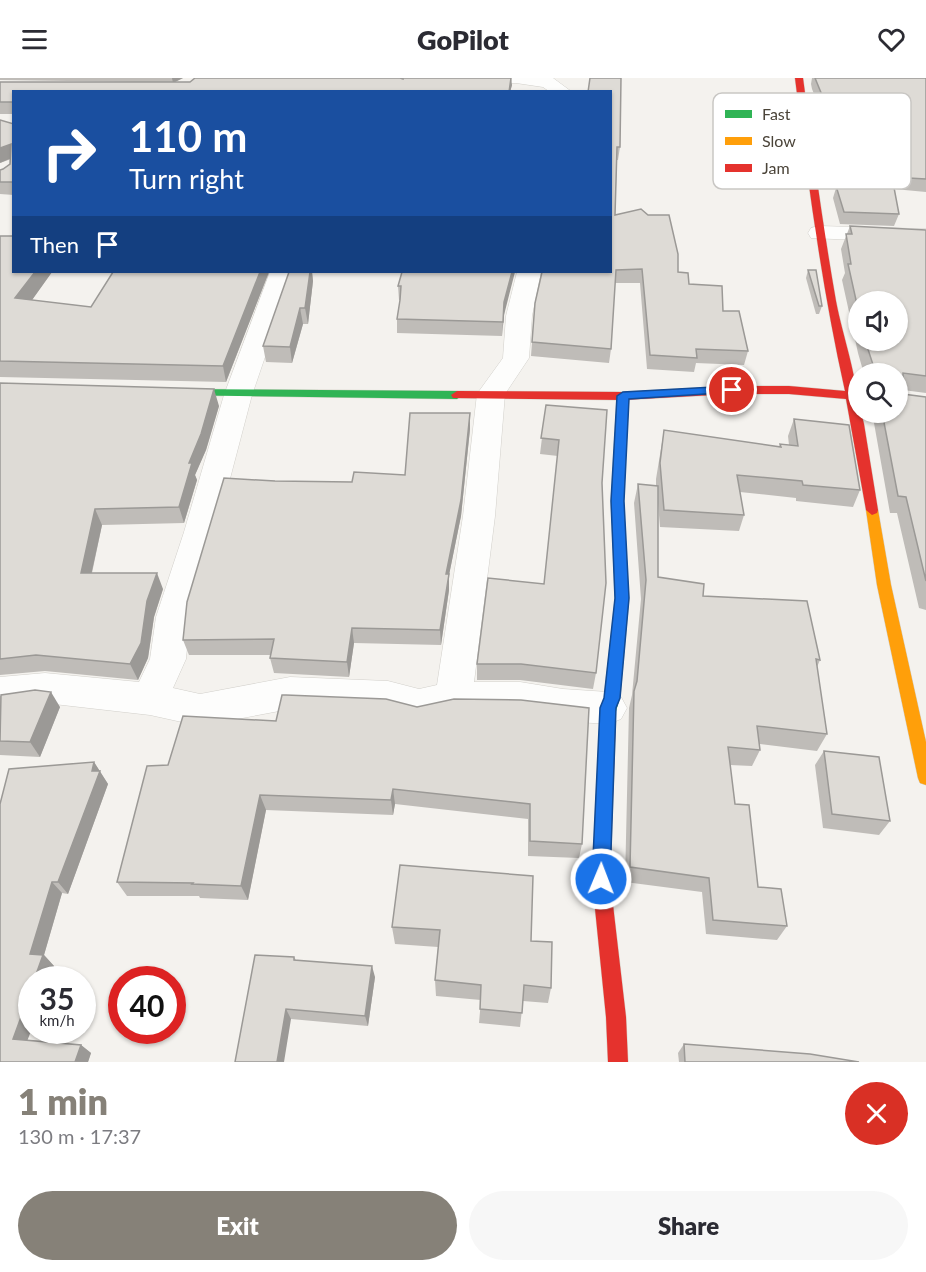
<!DOCTYPE html>
<meta charset="utf-8">
<style>
body{margin:0;font-family:Lato,sans-serif;background:#f7f7f7;color:#2b2b33;height:100vh;display:flex;flex-direction:column;font-size:22px;white-space:nowrap}
*{box-sizing:border-box;margin:0}
p{font-size:20px;color:#7c7c81}
.icon{flex:none;width:33px;height:33px;fill:none;stroke:currentColor;stroke-width:2;stroke-linecap:round;stroke-linejoin:round}
.map{position:relative;height:984px;overflow:hidden}
.sheet{display:flex;flex-direction:column;background:#fff;flex:1}
.sheet>*{flex:none}
.top-card{position:absolute;left:12px;top:12px;width:600px;height:183px;border-radius:0px;box-shadow:0 2px 4px #0004;background:#1a4fa0;color:#fff;overflow:hidden}
.controls{position:absolute;left:848px;top:213px;display:grid;gap:12px}
.controls a{display:grid;place-items:center;width:60px;height:60px;border-radius:50%;background:#fff;box-shadow:0 2px 4px #0004;font-size:30px}
.speed{position:absolute;left:18px;top:888px;display:flex;gap:12px;font-size:30px;font-weight:700;text-align:center}
.speed>*{display:grid;place-content:center;width:78px;height:78px;border-radius:50%;background:#fff;box-shadow:0 2px 4px #0004;line-height:1}
.speed small{font-size:15px;font-weight:400}
.speed .limit{border:9px solid #d22;background:#fff;color:#111}
.pin{position:absolute;display:grid;place-items:center;width:51px;height:51px;color:#fff;margin:-26px;border:3px solid #fff;border-radius:50%;box-shadow:0 2px 6px #0007}
.me{position:absolute;width:66px;margin:-33px;rotate:1deg;stroke-linejoin:round;filter:drop-shadow(0 0 4px #0008)}
.turn{display:flex;align-items:center;gap:21px;height:126px;padding:0 18px;font-size:27px}
.turn .icon{width:78px;height:78px;stroke-width:2.5}
.turn b{display:block;font-size:42px;line-height:51px}
.then{display:flex;align-items:center;height:57px;padding:0 18px;background:#0003;gap:12px;font-size:22px}
.round{display:grid;place-items:center;flex:none;width:63px;height:63px;border-radius:32px;background:#f7f7f7}
.head{display:flex;align-items:center;justify-content:space-between;height:102px;padding:0 18px}
h1{font-size:36px;font-weight:800;line-height:45px;color:#868178}
.primary-button{display:flex;gap:12px;margin-top:auto;padding:12px 18px}
.primary-button a{flex:1;height:69px;border-radius:36px;background:#868178;color:#fff;font-size:24px;font-weight:800;line-height:69px;text-align:center}
.primary-button a+a{background:#f7f7f7;color:#2b2b33}
header{display:flex;justify-content:space-between;align-items:center;height:78px;padding:0 18px;background:#fff;font-size:27px;font-weight:800}
.map>svg:first-child{display:block}
.lines{fill:none;stroke-linecap:round;stroke-linejoin:round}
.street-casing{stroke:#d2d0cb;stroke-width:1}
.fast-casing{stroke:#d3cfc5;stroke-width:1}
.slow-casing{stroke:#d3cfc5;stroke-width:1}
.jam-casing{stroke:#d3cfc5;stroke-width:1}
.street{fill:#fdfdfc;fill-rule:evenodd}
.fast{fill:#30b455;fill-rule:evenodd}
.slow{fill:#ff9f0a;fill-rule:evenodd}
.jam{fill:#e5322d;fill-rule:evenodd}
.wall{fill:#bfbcb8;fill-rule:evenodd}
.shaded-wall{fill:#9b9996}
.building{fill:#dedbd6;stroke:#9b9996;stroke-width:1.5}
.route{fill:#1a73e8;stroke:#114b97;stroke-width:1.5}
.key{fill:#fff;stroke:#c9c7c4;stroke-width:1.5}
.key-label{font-size:16px;fill:#4b4439}
</style>
<header><svg class="icon" aria-label="menu" viewBox="0 0 24 24"><path d="M4 6h16M4 12h16M4 18h16"/></svg>GoPilot<svg class="icon" aria-label="heart" viewBox="0 0 24 24"><path d="M12 20l-8-8c-3-5 5-10 8-4 3-6 11-1 8 4z"/></svg></header>
<div class="map">
<svg width="926" height="984" viewBox="0 0 926 984">
<rect width="100%" height="100%" fill="#f4f2ee"/>
<g class="lines">
<defs>
<g id="street">
<path d="M377,0H553L572,14H550L543,9L516,5H386L380,4Z"/>
<path d="M819,148L926,151V165L811,160L808,155L811,150Z"/>
<path d="M270,194H294L252,317L216,454L190,539L186,581L173,610L200,616L290,599L388,603L419,611L437,607L463,438L477,316L503,280L506,238L517,194H541L532,238L529,280L505,316L495,438L474,604H520L563,611L608,614L621,619L627,630L621,641L608,646L563,643L520,636L454,635L419,643L388,635L290,631L200,648L150,637L45,625L0,631V599L45,595L139,604L150,581L156,539L184,454L224,317Z"/>
</g>
<g id="fast">
<path d="M170,311L457,313L463,317L457,321L166,317L164,315Z"/>
<path d="M623,314L629,318L623,423L629,521L620,620L613,643L608,645L603,643L600,638L604,620L615,521L611,423L617,318Z"/>
</g>
<path id="slow" d="M872,427L878,432L891,507L926,664V707L920,705L918,700L877,507L866,432Z"/>
<g id="jam">
<path d="M795,0H803C813,75 823,149 836,223C843,260 858,299 858,334H861L864,346L878,432L877,435L872,437L866,432L846,321L789,316H732L623,322L453,320L451,317L457,313L623,314L732,308H789L845,313C822,210 808,105 795,0Z"/>
<path d="M608,631L613,633L616,638L610,801L626,939L628,984H608L606,939L592,801L600,638L603,633Z"/>
</g>
</defs>
<use href="#street" class="street-casing"/>
<use href="#fast" class="fast-casing"/>
<use href="#slow" class="slow-casing"/>
<use href="#jam" class="jam-casing"/>
<use href="#street" class="street"/>
<use href="#fast" class="fast"/>
<use href="#slow" class="slow"/>
<use href="#jam" class="jam"/>
</g>
<g class="wall">
<path d="M0,0H183L175,4L403,1L512,7L510,14H14V36H0V4H135L0,2Z"/>
<path d="M812,0H926V114L894,111L899,136L894,148L840,146L833,120L836,110L816,28L817,23L812,11L811,6Z"/>
<path d="M610,14L620,69L618,82H617L615,137L689,206L723,233L748,273L744,287L696,285L694,294L647,291L640,205H615L611,271L609,285L531,278L535,225L610,194Z"/>
<path d="M14,46V117L0,116V92L3,91L10,86L11,81L0,85Z"/>
<path d="M850,148L926,152V315L903,312V316L926,319V532L919,530L897,435H890L874,345L871,334H897V296H864L858,275L842,202L845,195L841,171ZM858,224L897,262H858Z"/>
<path d="M0,158L52,194L32,222L91,229L113,194H269L226,304L0,299Z"/>
<path d="M808,192L822,228L819,236H816L806,200Z"/>
<path d="M312,194L313,203L308,246H303L292,285L266,284L263,268Z"/>
<path d="M402,194L504,237L502,258L397,255V241L400,222H399L398,208Z"/>
<path d="M0,305L219,328L206,372L195,397L197,402L184,445L102,447L92,495L163,511L154,539L148,580L138,602L45,593L0,597Z"/>
<path d="M546,327L602,405L596,595L593,611L520,602H477V586L544,506L558,378L540,376Z"/>
<path d="M794,341L860,412L853,429L796,423V420L740,414L744,437L739,453L660,449L658,425V499L703,518L820,582L817,589L827,656L817,673L760,666V672L752,688L730,687L735,726L758,809L787,848L777,862L706,856L702,814L625,804L629,630L632,617L641,521L634,425L638,406L656,408V401L664,352L779,369L780,366L789,367L788,358Z"/>
<path d="M470,351L461,438L449,497V512L441,567L354,565L349,599L274,595L270,580L271,577H189L183,562L275,403L352,404L405,397Z"/>
<path d="M0,618L60,629L40,679L0,677Z"/>
<path d="M417,629L582,766L579,780L528,778V741L395,726L393,737L266,732L248,822L200,820L199,818H127L117,804L168,687L276,643Z"/>
<path d="M824,673L890,743L879,757L823,750L815,687Z"/>
<path d="M94,684L108,706L68,816L62,815L44,877L54,888L27,962L81,967L91,975L88,984H0V726Z"/>
<path d="M400,787L531,863L551,910L548,925L523,923L520,949L479,945L481,922L436,918L435,902L438,869L395,866L392,849Z"/>
<path d="M294,879L296,882L375,899L368,948L291,941L235,984Z"/>
<path d="M684,966L859,984H679L678,975Z"/>
</g>
<g class="shaded-wall">
<path d="M172,0H183L173,5Z"/>
<path d="M511,0L512,7L510,14H509Z"/>
<path d="M11,66L14,79L0,85V70Z"/>
<path d="M35,194H52L22,236L15,220Z"/>
<path d="M260,194H269L226,304L223,288Z"/>
<path d="M306,194H312L313,203L308,246L305,230Z"/>
<path d="M512,194H515L504,237L502,258L504,224Z"/>
<path d="M300,230L303,246L292,285L290,269Z"/>
<path d="M214,311L219,328L206,372L195,397L197,402L184,445L179,429L189,385Z"/>
<path d="M470,335V351L461,438L449,497V512L441,567L440,552L446,496Z"/>
<path d="M95,431L102,447L88,511L81,495Z"/>
<path d="M157,495L163,511L154,539L148,580L138,602L130,586L147,523Z"/>
<path d="M352,550L354,565L349,599L347,584Z"/>
<path d="M51,614L60,629L40,679L30,664Z"/>
<path d="M94,684L108,706L68,816L58,804L92,693Z"/>
<path d="M393,711L395,726L393,737L391,722Z"/>
<path d="M260,717L266,732L248,822L241,808Z"/>
<path d="M52,804L62,815L44,877L54,888L49,902H34L30,876Z"/>
<path d="M372,888L375,899L368,948L365,938Z"/>
<path d="M32,909V950L25,969L13,961Z"/>
<path d="M286,931L291,941L284,984H277Z"/>
<path d="M81,967L91,975L88,984H75Z"/>
</g>
<g class="building">
<path d="M195,0H400L403,1V0H511L509,14H14V24H0V4H190Z"/>
<path d="M590,0H621L620,69H617L615,137L641,131L648,137H669L678,176V194L688,195L689,206L722,208L723,233H739L748,273L696,271L697,280L650,277L642,191L616,192L611,271L532,264L535,225L542,194H610V14H588Z"/>
<path d="M815,0H926V101L892,99L899,136L844,134L836,108H842L819,17H822Z"/>
<path d="M0,42L14,46V104H0V92L3,91L10,86L11,66L0,70Z"/>
<path d="M850,148L926,152V298L903,295V316L926,319V503L906,419L898,418L882,334H897V296H876L865,262H897V224H858V231L848,186H851L846,156H852Z"/>
<path d="M0,158H14V194H35L15,220L91,229L113,194H260L223,288L0,283Z"/>
<path d="M808,192H816L822,228H819Z"/>
<path d="M289,194H310L305,230H300L290,269L263,268Z"/>
<path d="M402,194H512L504,224L503,244L397,241L400,222L401,208H398Z"/>
<path d="M0,305L214,311L201,356L189,385H192L179,429L95,431L81,495H157L147,523L141,565L130,586L36,577L0,581Z"/>
<path d="M546,327L607,332L602,405L606,505L596,595L521,586H477L488,500L544,506L559,362L541,360Z"/>
<path d="M410,335H470L461,422L446,496H449L440,552L352,550L347,584L270,580L274,561L183,562L187,524L224,400L275,403L352,404L354,394L405,397Z"/>
<path d="M794,341L849,347L860,412L803,407L802,403L737,397L744,437L664,432L660,385L664,352L781,369L780,366L798,368Z"/>
<path d="M638,406L658,408V499L704,506L703,518L807,523L820,582L816,581L827,656L757,648L760,672L728,669L735,726L749,727L758,809L781,811L787,848L713,842L709,800L630,789L634,613L637,603L646,502Z"/>
<path d="M35,612L51,614L30,664L0,663L1,617Z"/>
<path d="M282,617H286L386,621L417,629L454,621L521,622L589,630L582,766L530,763V726L393,711L391,722L260,717L241,808L192,806L193,805L117,804L147,688L168,687L183,638L276,643Z"/>
<path d="M824,673L879,679L890,743L832,736Z"/>
<path d="M94,684L92,693H100L58,804H52L30,876L43,877L34,902H32V909L13,961L81,967L75,984H0V726L9,691Z"/>
<path d="M400,787L533,798L531,863L552,864L551,910L524,907L522,935L480,931L481,907L435,902L440,852L392,849Z"/>
<path d="M255,877L294,879V882L372,888L365,938L286,931L277,984H235Z"/>
<path d="M684,966L810,976L859,984H685Z"/>
</g>
<path class="route" d="M732,308L738,312L736,314L629,321L624,423L629,520L620,620L616,630L610,801L607,808L601,810L595,808L592,801L600,630L604,620L615,520L611,423L617,318L623,314Z"/>
<rect x="713" y="15" width="198" height="96" rx="9" class="key"/>
<rect x="725" y="32" width="27" height="8" fill="#30b455"/>
<rect x="725" y="59" width="27" height="8" fill="#ff9f0a"/>
<rect x="725" y="86" width="27" height="8" fill="#e5322d"/>
<g class="key-label">
<text x="762" y="42">Fast</text>
<text x="762" y="69">Slow</text>
<text x="762" y="96">Jam</text>
</g>
</svg>
<div class="controls">
<a><svg class="icon" aria-label="sound" viewBox="0 0 24 24"><path d="M4 9h4l5-4v14l-5-4H4zM17 9q2 3 0 6"/></svg></a>
<a><svg class="icon" aria-label="search" viewBox="0 0 24 24"><circle cx="10" cy="10" r="6"/><path d="M15 15l6 6"/></svg></a>
</div>
<div class="speed"><div>35<small>km/h</small></div><div class="limit">40</div></div>
<div class="pin" style="left:732px;top:312px;background:#d93025"><svg class="icon" aria-label="arrive" viewBox="0 0 24 24"><path d="M6 21V4h12l-3 4 3 4H6"/></svg></div>
<svg class="me" style="left:601px;top:801px" viewBox="-20 -20 40 40"><circle r="17" fill="#1a73e8" stroke="#fff" stroke-width="3"/><path d="M0-11L8 9 0 5-8 9z" fill="#fff"/></svg>
<div class="top-card">
<div class="turn"><svg class="icon" aria-label="right" viewBox="0 0 24 24"><path d="M7 20v-9h11M14 6l5 5-5 5"/></svg><div><b>110 m</b>Turn right</div></div>
<div class="then">Then<svg class="icon" aria-label="arrive" viewBox="0 0 24 24"><path d="M6 21V4h12l-3 4 3 4H6"/></svg></div>
</div>
</div>
<section class="sheet">
<div class="head"><div><h1>1 min</h1><p>130 m · 17:37</p></div><a class="round" style="background:#d93025;color:#fff"><svg class="icon" aria-label="close" viewBox="0 0 24 24"><path d="M6 6l12 12M18 6L6 18"/></svg></a></div>
<div class="primary-button"><a>Exit</a><a>Share</a></div>
</section>
